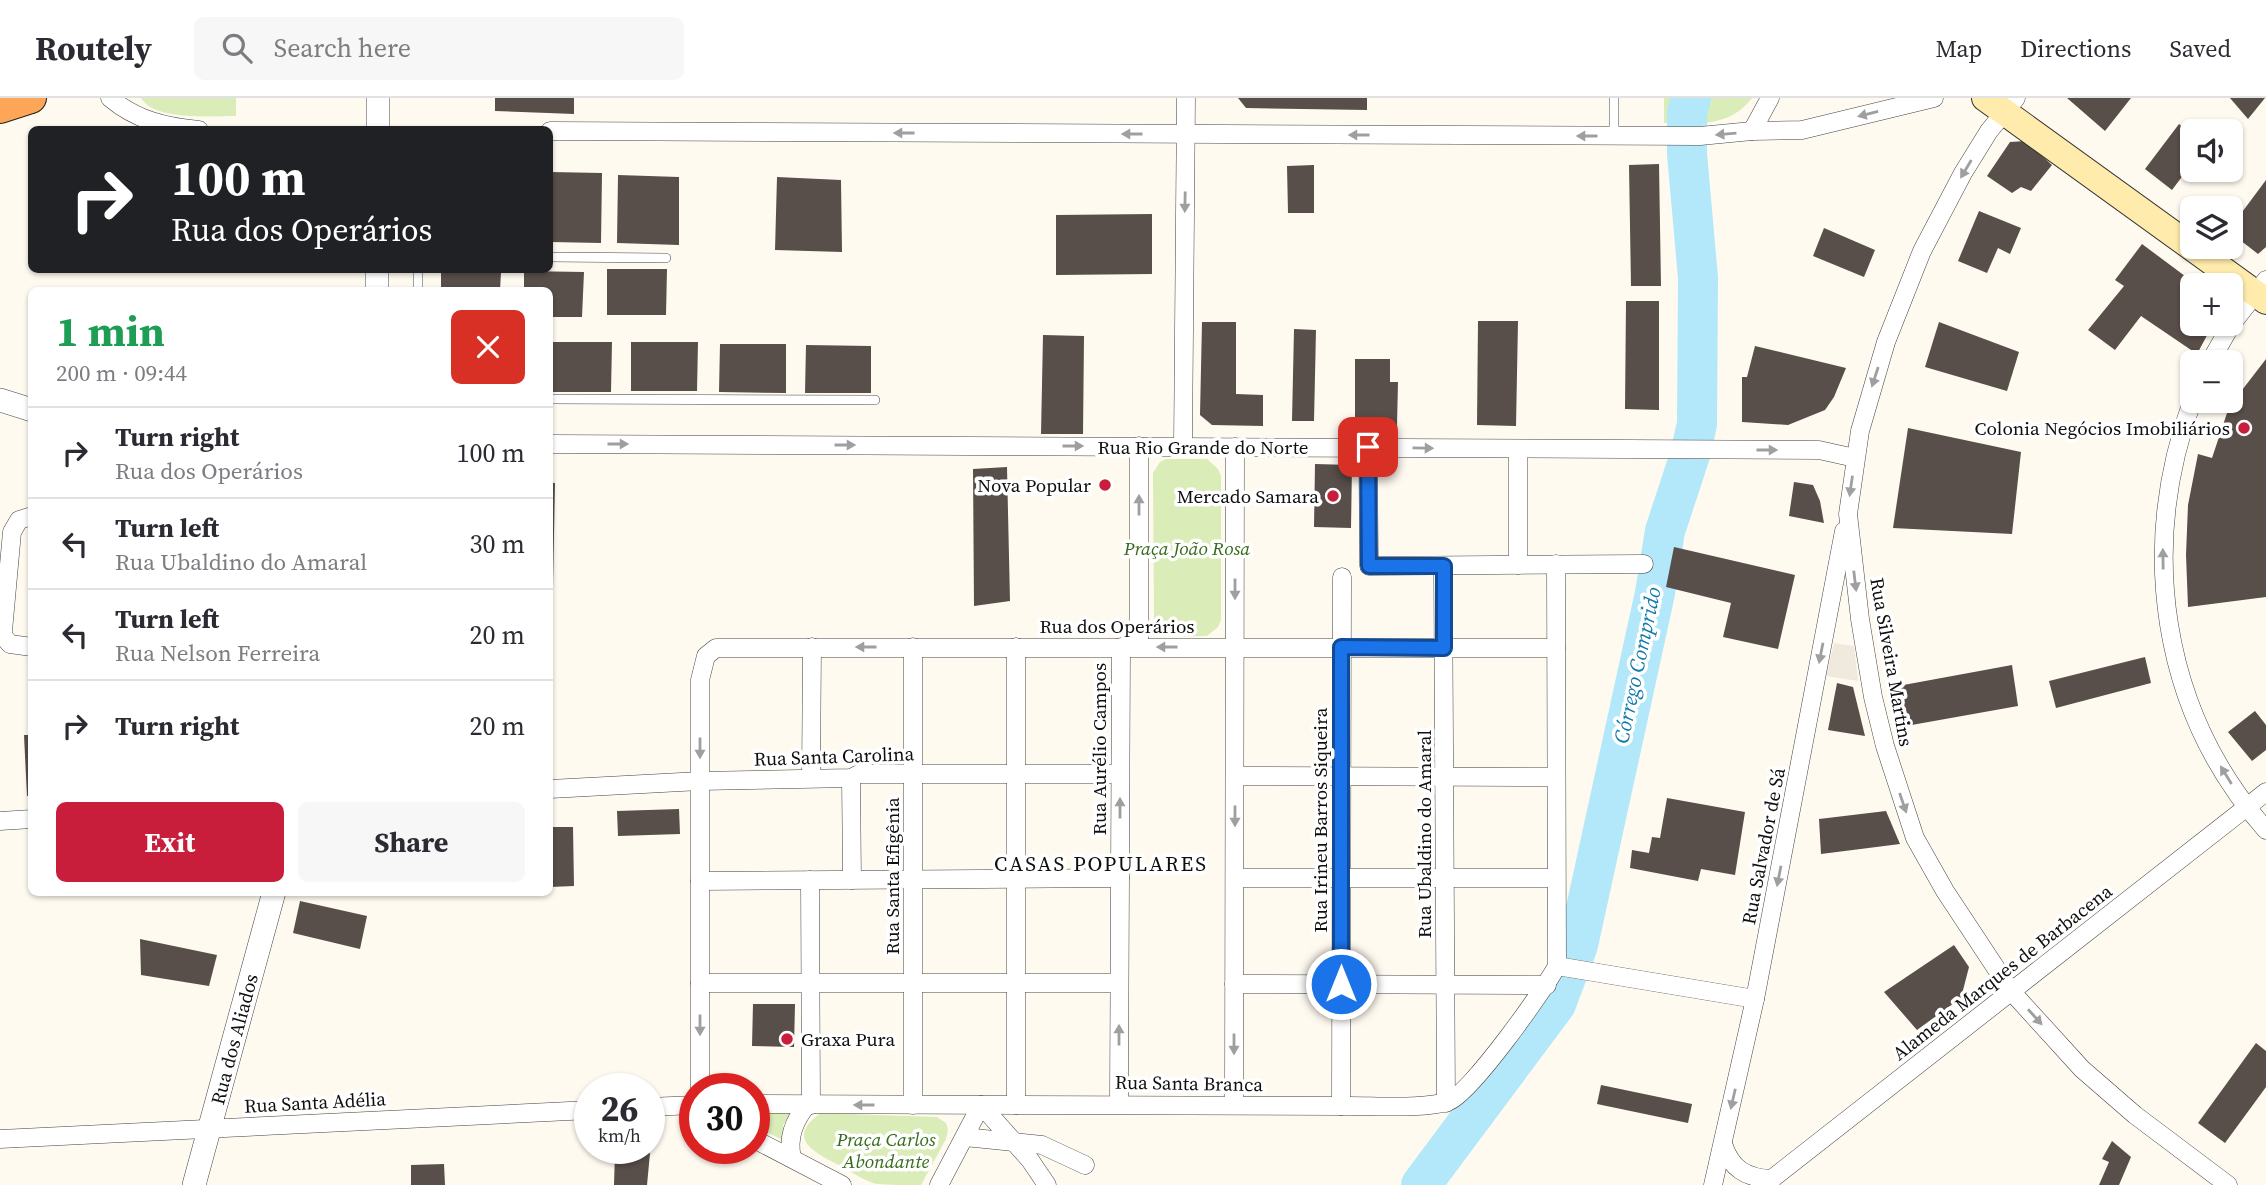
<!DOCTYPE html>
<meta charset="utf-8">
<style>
body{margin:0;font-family:"Source Serif 4",serif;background:#f7f7f7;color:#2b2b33;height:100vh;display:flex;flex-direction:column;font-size:26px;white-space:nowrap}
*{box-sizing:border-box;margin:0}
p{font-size:23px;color:#7c7c81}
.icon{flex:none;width:38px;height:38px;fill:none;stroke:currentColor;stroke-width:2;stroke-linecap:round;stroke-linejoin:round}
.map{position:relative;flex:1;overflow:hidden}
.sheet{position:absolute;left:28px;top:189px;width:525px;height:609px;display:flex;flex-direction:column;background:#fff;border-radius:10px;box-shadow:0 2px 5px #0004}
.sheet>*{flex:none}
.guide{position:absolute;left:28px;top:28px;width:525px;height:147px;border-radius:10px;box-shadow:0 2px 5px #0004;background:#202124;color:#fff;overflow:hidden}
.controls{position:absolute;left:2180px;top:21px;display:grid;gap:14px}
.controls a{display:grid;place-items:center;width:63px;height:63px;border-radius:10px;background:#fff;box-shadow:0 2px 5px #0004;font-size:35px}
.speed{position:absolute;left:574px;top:975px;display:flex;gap:14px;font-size:35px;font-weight:700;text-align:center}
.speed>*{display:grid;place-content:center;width:91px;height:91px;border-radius:50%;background:#fff;box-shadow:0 2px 5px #0004;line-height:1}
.speed small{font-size:18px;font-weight:400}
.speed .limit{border:10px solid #d22;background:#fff;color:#111}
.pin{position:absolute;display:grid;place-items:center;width:60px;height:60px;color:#fff;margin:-30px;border-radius:14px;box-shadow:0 4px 10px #0006}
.me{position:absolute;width:77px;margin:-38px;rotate:0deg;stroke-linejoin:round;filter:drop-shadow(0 0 5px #0008)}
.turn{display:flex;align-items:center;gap:24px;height:147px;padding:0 28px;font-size:32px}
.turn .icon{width:91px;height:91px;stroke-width:2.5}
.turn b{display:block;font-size:49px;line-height:60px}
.round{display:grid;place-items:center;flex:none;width:74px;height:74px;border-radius:10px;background:#f7f7f7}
.head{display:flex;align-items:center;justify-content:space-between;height:119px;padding:0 28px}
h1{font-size:42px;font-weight:700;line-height:52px;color:#1e9e55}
.button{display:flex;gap:14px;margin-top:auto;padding:14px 28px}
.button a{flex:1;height:80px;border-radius:10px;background:#c81e3c;color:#fff;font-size:28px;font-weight:700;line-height:80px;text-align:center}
.button a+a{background:#f7f7f7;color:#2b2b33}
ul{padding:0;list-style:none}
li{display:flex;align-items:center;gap:21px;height:91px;padding:0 28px;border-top:2px solid #e1e1e2}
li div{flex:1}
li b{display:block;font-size:26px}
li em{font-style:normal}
header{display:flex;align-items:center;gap:42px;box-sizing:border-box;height:98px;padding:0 35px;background:#fff;border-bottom:2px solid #e1e1e2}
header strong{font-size:33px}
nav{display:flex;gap:38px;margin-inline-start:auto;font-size:24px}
.search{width:490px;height:63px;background:#f7f7f7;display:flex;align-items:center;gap:18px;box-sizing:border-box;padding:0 24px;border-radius:10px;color:#7c7c81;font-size:26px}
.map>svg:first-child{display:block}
.green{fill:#daecb7}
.plaza{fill:#f0e9de}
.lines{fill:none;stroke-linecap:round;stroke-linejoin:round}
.river{stroke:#b2e8fa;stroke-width:40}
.building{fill:#584e4a}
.service-casing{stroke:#424242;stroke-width:10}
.minor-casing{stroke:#424242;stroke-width:19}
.tertiary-casing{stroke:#424242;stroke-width:24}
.secondary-casing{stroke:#313131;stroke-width:28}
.trunk-casing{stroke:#202020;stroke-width:32}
.service{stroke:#fff;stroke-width:9}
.minor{stroke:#fff;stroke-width:18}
.tertiary{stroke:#fff;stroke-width:23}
.secondary{stroke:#ffebab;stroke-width:26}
.trunk{stroke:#fea658;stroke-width:30}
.oneway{fill:#9f9f9f}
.route-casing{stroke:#114b97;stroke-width:18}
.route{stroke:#1a73e8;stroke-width:12}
.poi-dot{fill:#c81e3c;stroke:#fff;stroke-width:2.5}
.labels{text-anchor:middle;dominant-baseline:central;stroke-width:7;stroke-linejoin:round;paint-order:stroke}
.poi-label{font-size:19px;fill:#0f0f0f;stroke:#fff;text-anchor:end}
.street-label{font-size:19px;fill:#0f0f0f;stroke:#fff}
.park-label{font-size:19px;font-style:italic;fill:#366b1a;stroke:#fff}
.water-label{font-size:21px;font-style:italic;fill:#107aa9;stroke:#fff}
.neighbourhood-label{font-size:21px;letter-spacing:2px;fill:#0f0f0f;stroke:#fff}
</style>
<header>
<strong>Routely</strong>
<div class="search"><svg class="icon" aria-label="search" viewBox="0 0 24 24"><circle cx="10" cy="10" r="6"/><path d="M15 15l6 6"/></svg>Search here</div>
<nav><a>Map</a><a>Directions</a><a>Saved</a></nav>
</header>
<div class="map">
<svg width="2266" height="1087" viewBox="0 0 2266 1087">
<rect width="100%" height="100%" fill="#fffaf0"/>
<g class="green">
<path d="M141,0H236V18C211,18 155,23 141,0Z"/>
<path d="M1664,0H1752C1729,30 1698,25 1664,25Z"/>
<path d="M1166,361H1207L1218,371L1221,378V522L1218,529L1207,538C1187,538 1163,543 1154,521L1153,375L1160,364Z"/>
<path d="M754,1013H794L783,1027L785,1043L754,1028Z"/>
<path d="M821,1015L937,1019L946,1025L948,1032L946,1041L921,1087C907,1087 889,1087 877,1086C865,1083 853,1075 843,1069C817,1056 783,1041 821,1015Z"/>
</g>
<path class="plaza" d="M1834,545L1854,548L1858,583L1826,578Z"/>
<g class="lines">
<path class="river" d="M1421,1087L1556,906L1578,847L1655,495L1665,433L1690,357L1697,326L1698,180L1687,56V14L1691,0"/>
</g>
<g class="building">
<path d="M495,0H574V16L495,13Z"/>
<path d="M1238,0H1367V12L1246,10Z"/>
<path d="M2067,0H2131L2105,33Z"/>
<path d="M2230,0H2265L2248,21Z"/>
<path d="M2179,26L2193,36V64L2172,92L2145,71Z"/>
<path d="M2026,43L2052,67L2031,93L2021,89L2012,95L1987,78L2010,44Z"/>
<path d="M1659,66L1661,188H1631L1629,67Z"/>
<path d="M1314,67V115H1288L1287,68Z"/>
<path d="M550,74L602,75L601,145L550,144Z"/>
<path d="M618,77L679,79V147L617,145Z"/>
<path d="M777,79L841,82L842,154L775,152Z"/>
<path d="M2266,82V149L2258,156L2231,135V129Z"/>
<path d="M1979,113L2021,130L2010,156L1998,150L1987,175L1958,163Z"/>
<path d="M1152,116V176L1056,177V117Z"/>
<path d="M1824,130L1875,152L1864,179L1813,158Z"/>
<path d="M2142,146L2197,187H2193V226H2204L2211,230L2197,256L2141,218L2115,252L2088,232L2124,188L2115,182Z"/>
<path d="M607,171H667L666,217H607Z"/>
<path d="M524,173L584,174L582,219H550V192H524Z"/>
<path d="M441,174L501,175L500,192H441Z"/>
<path d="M1626,203H1659V312L1625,311Z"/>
<path d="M1478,223H1518L1516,328L1477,327Z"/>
<path d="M1202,224H1236V296L1263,297V328L1212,327L1200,317Z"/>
<path d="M1939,224L2019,254L2007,293L1925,269Z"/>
<path d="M1294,231L1316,232L1314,323H1292Z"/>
<path d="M1043,237L1084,238L1083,336H1041Z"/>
<path d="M550,244H612L611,294H550Z"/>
<path d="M631,244H698L697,293H631Z"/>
<path d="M720,246H786V295L719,294Z"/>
<path d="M806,247L871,248V295H805Z"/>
<path d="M1755,248L1846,270L1834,299L1825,312L1788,327L1742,324V279H1747Z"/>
<path d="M1355,261H1390V284H1398L1397,328H1355Z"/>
<path d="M2266,261V499L2188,509L2186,457L2188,407L2198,356L2212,360L2229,309Z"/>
<path d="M1908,330L2021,354L2012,436L1893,430Z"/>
<path d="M1315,366L1352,367L1351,430L1314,429Z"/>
<path d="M1007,369L1010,503L974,508L973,371Z"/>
<path d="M1794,384L1813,387L1820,403L1824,425L1789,418Z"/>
<path d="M550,385H555L553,489H550Z"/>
<path d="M1674,449L1795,477L1778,551L1723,539L1731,505L1666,489Z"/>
<path d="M2145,559L2151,585L2056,610L2049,583Z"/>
<path d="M2012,567L2018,608L1906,628L1898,588Z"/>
<path d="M1837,585L1853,589L1865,638L1828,632Z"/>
<path d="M2255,613L2266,627V652L2252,663L2228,634Z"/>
<path d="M24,637H32V698H27Z"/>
<path d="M1667,700L1745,714L1735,777L1701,771L1698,783L1630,770L1632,752L1649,755L1652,739L1660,740Z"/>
<path d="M679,711L680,736L618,738L617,713Z"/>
<path d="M1886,713L1900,746L1821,756L1819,721Z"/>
<path d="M550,729H573L574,788L550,789Z"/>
<path d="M300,803L367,818L360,851L293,835Z"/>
<path d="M140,841L217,857L209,888L141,877Z"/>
<path d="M1954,847L1969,869L1961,900L1917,932L1884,894Z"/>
<path d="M753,906H795L794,949L752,948Z"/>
<path d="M2256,945L2266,953V989L2225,1045L2198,1025Z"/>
<path d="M1601,987L1692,1006L1688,1025L1597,1006Z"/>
<path d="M2112,1043L2131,1059L2119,1087H2099L2109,1064L2102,1061Z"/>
<path d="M615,1054L650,1055L647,1087H614Z"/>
<path d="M444,1066L445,1087H411V1067Z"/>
</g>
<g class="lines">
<defs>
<g id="service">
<path d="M1614,38V0"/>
<path d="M550,159L666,160"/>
<path d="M418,192V172"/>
<path d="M550,301L875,302"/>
</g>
<g id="minor">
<path d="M110,0C136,22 165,29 199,32"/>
<path d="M2016,0L1989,33L1963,75L1922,153L1886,244L1860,333L1848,416L1860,521L1873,599L1885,648L1915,740L1945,793L2011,893L2082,971L2135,1017L2228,1087"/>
<path d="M550,33L1700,38L1752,33L1802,32L1934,0"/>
<path d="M1752,33L1770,0"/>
<path d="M2210,264L2231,227L2266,182"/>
<path d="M2193,301C2138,449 2160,612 2266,732"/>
<path d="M550,346L1819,352L1855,360"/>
<path d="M1183,348L1186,0"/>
<path d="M1368,349L1369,468L1644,466"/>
<path d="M1518,351V467"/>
<path d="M32,418L19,422L12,434L3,533V538L10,546L32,549"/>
<path d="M1443,468L1446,1005"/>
<path d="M913,549V1007"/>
<path d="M1139,549V348"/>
<path d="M1235,678L1556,679"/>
<path d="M811,680L812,549"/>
<path d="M851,680L852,782"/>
<path d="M550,691L700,683L851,680L859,676H1120"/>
<path d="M0,723L32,721"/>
<path d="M1235,780H1556"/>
<path d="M810,782L811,1007"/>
<path d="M700,783L1120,780"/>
<path d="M1557,868L1755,901"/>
<path d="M700,885H1119"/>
<path d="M1234,886L1547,887"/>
<path d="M700,990V582L706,558L716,550H1556"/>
<path d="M1119,1005L1121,549"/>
<path d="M754,1006L1341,1008C1368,1007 1425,1012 1449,1003C1470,996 1544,892 1557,868L1556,466"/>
<path d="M981,1007L1030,1062L1047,1087"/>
<path d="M1016,1007V549"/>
<path d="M1234,1007L1235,349"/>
<path d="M1341,1008L1342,479"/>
<path d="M649,1009L695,1007"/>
<path d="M965,1039L1042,1047L1085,1067"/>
<path d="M0,1041L590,1012"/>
<path d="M754,1041L842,1087"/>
<path d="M1723,1046C1731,1071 1746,1080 1772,1081L1770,1087"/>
<path d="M792,1060C787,1039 794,1022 808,1006"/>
<path d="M939,1087L981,1007"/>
<path d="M1713,1087L1755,901L1844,433"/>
<path d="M1764,1087L2266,694"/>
</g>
<g id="tertiary">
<path d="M378,32V0"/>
<path d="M377,192V172"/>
<path d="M0,302L32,312"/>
<path d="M194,1087L274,794"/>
</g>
<path id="secondary" d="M1985,0L2266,203"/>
<path id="trunk" d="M0,10L31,0"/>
</defs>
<use href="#service" class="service-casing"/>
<use href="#minor" class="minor-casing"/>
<use href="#tertiary" class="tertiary-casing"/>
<use href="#secondary" class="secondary-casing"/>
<use href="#trunk" class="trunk-casing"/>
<use href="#service" class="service"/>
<use href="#minor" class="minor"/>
<use href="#tertiary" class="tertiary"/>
<use href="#secondary" class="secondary"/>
<use href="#trunk" class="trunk"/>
</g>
<defs><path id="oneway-solid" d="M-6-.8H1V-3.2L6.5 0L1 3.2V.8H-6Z" transform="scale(1.75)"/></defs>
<g class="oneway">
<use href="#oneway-solid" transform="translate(1868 16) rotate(166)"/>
<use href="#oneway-solid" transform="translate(904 35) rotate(-180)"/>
<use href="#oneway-solid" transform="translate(1132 36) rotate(-180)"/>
<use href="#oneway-solid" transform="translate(1726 36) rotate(175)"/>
<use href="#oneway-solid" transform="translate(1359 37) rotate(-180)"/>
<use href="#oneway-solid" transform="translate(1587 38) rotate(-180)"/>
<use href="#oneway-solid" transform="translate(1966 71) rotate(121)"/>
<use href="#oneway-solid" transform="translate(1185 104) rotate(91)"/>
<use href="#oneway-solid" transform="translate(1875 279) rotate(108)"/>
<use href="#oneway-solid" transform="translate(618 346)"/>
<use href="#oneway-solid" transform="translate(845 347)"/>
<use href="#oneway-solid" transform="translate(1073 348)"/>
<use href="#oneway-solid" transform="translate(1423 350) rotate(1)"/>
<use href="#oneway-solid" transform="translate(1767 352)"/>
<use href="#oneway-solid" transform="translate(1851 388) rotate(98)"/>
<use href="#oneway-solid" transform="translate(1139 407) rotate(-90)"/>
<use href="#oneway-solid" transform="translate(2163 461) rotate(-91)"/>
<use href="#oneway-solid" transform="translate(1855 483) rotate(83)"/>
<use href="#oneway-solid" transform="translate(1235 491) rotate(90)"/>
<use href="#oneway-solid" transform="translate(866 549) rotate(180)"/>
<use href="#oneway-solid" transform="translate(1167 549) rotate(-180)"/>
<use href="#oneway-solid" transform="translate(1821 555) rotate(101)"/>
<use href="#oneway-solid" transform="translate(700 650) rotate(90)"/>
<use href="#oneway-solid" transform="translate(2226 677) rotate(-122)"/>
<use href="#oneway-solid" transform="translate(1903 705) rotate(71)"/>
<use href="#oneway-solid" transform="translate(1120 710) rotate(-90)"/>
<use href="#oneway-solid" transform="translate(1235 718) rotate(90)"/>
<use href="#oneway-solid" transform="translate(1779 778) rotate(101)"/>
<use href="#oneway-solid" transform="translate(2035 919) rotate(48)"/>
<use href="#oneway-solid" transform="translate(700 927) rotate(90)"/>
<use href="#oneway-solid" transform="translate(1119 937) rotate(-90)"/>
<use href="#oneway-solid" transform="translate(1234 946) rotate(90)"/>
<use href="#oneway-solid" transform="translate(1733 1001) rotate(103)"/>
<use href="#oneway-solid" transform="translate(864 1007) rotate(-180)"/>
</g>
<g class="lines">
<defs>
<path id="route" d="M1341,886V549L1444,550V468H1369L1368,349"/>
</defs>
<use href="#route" class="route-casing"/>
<use href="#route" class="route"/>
</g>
<g class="poi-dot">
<circle cx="2244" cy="330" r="7"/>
<circle cx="1105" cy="387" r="7"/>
<circle cx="1333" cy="398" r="7"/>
<circle cx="787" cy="941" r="7"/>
</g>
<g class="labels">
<g class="poi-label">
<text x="2230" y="330">Colonia Negócios Imobiliários</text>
<text x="1091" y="387">Nova Popular</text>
<text x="1319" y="398">Mercado Samara</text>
<text x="801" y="941" text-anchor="start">Graxa Pura</text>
</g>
<g class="street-label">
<text x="1203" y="349">Rua Rio Grande do Norte</text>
<text x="1117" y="528">Rua dos Operários</text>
<text transform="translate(1892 564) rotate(80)">Rua Silveira Martins</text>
<text transform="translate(1099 651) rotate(-90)">Rua Aurélio Campos</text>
<text transform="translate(834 658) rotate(-2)">Rua Santa Carolina</text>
<text transform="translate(1320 722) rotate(-90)">Rua Irineu Barros Siqueira</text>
<text transform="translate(1424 736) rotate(-90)">Rua Ubaldino do Amaral</text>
<text transform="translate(1763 748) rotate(-79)">Rua Salvador de Sá</text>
<text transform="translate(892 778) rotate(-90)">Rua Santa Efigênia</text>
<text transform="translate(2002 874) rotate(-38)">Alameda Marques de Barbacena</text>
<text transform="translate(234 941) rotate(-75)">Rua dos Aliados</text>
<text transform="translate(1189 985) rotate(1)">Rua Santa Branca</text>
<text transform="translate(315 1004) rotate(-3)">Rua Santa Adélia</text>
</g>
<g class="park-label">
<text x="1187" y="450">Praça João Rosa</text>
<text x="886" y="1041">Praça Carlos<tspan x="886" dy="22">Abondante</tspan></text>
</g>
<g class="water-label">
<text transform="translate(1637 567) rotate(-78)">Córrego Comprido</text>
</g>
<g class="neighbourhood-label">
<text x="1101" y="765">CASAS POPULARES</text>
</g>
</g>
</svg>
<div class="controls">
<a><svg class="icon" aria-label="sound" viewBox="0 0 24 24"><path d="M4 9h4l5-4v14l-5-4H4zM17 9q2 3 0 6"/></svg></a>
<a><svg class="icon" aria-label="layers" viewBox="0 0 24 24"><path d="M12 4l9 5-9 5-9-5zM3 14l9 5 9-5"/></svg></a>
<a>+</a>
<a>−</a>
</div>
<div class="speed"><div>26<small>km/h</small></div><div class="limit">30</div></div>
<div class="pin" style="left:1368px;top:349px;background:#d93025"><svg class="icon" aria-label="arrive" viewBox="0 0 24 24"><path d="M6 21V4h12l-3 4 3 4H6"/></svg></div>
<svg class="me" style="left:1341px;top:886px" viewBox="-20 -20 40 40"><circle r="17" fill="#1a73e8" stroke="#fff" stroke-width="3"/><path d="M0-11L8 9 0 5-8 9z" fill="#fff"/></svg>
<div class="guide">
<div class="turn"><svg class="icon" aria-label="right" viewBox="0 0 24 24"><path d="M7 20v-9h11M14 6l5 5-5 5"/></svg><div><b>100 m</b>Rua dos Operários</div></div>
</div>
<section class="sheet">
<div class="head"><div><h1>1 min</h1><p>200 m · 09:44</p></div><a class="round" style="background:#d93025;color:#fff"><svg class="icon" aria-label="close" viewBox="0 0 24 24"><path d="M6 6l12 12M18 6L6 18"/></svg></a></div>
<ul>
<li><svg class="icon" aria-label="right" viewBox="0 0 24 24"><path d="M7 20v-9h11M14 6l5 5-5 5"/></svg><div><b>Turn right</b><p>Rua dos Operários</p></div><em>100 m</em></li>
<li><svg class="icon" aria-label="left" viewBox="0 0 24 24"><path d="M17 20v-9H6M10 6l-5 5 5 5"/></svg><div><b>Turn left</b><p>Rua Ubaldino do Amaral</p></div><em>30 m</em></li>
<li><svg class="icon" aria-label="left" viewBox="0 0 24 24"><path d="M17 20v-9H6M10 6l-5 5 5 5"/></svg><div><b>Turn left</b><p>Rua Nelson Ferreira</p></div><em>20 m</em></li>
<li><svg class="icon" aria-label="right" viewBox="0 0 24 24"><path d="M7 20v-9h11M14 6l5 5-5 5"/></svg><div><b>Turn right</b></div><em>20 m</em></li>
</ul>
<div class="button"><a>Exit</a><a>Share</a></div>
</section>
</div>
